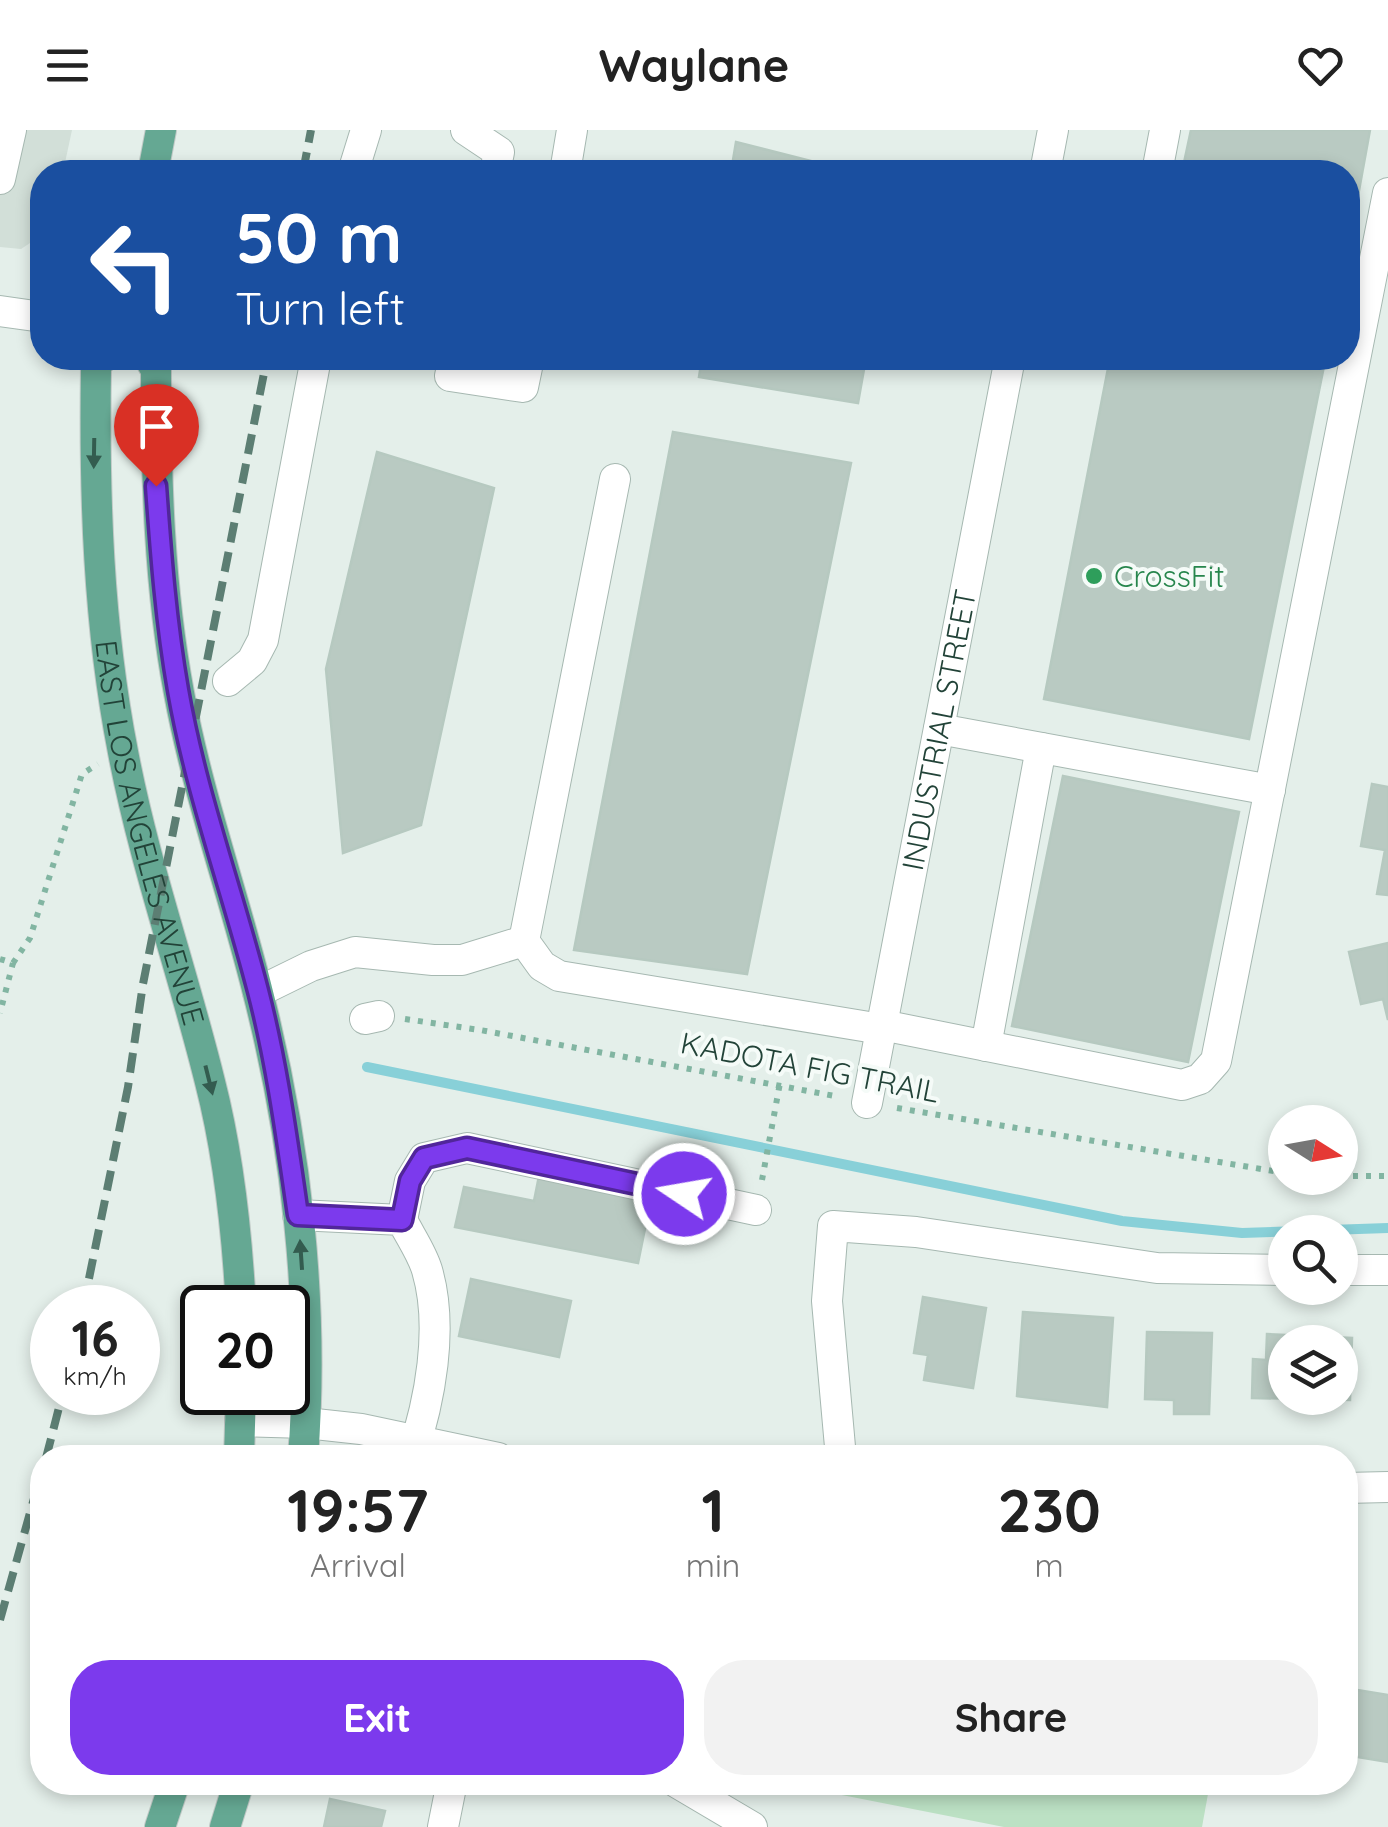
<!DOCTYPE html>
<style>
body{margin:0;font-family:Quicksand,sans-serif;background:#f2f2f2;color:#222;height:100vh;display:flex;flex-direction:column;font-size:38px;white-space:nowrap}
*{box-sizing:border-box;margin:0}
p{font-size:32px;color:#767676}
.icon{flex:none;width:55px;height:55px;fill:none;stroke:currentColor;stroke-width:2;stroke-linecap:round;stroke-linejoin:round}
.map{position:relative;flex:1;overflow:hidden}
.sheet{position:absolute;left:30px;top:1315px;width:1328px;height:350px;display:flex;flex-direction:column;background:#fff;border-radius:40px;box-shadow:0 5px 15px #0003}
.sheet>*{flex:none}
.banner{position:absolute;left:30px;top:30px;width:1330px;height:210px;border-radius:40px;box-shadow:0 5px 15px #0003;background:#1a4fa0;color:#fff;overflow:hidden}
.needle{width:65px;rotate:101deg}
.fabs{position:absolute;left:1268px;top:975px;display:grid;gap:20px}
.fabs a{display:grid;place-items:center;width:90px;height:90px;border-radius:50%;background:#fff;box-shadow:0 5px 15px #0003;font-size:50px}
.speed{position:absolute;left:30px;top:1155px;display:flex;gap:20px;font-size:50px;font-weight:700;text-align:center}
.speed>*{display:grid;place-content:center;width:130px;height:130px;border-radius:50%;background:#fff;box-shadow:0 5px 15px #0003;line-height:1}
.speed small{font-size:25px;font-weight:400}
.speed .limit{border:5px solid #111;border-radius:15px;background:#fff;color:#111}
.pin{position:absolute;display:grid;place-items:center;width:85px;height:85px;color:#fff;margin:-102px -42px;border-radius:50% 50% 50% 0;rotate:-45deg;box-shadow:0 0 10px #0007}
.pin .icon{rotate:45deg}
.me{position:absolute;width:110px;margin:-55px;rotate:282deg;stroke-linejoin:round;filter:drop-shadow(0 0 8px #0008)}
.turn{display:flex;align-items:center;gap:35px;height:210px;padding:0 40px;font-size:45px}
.turn .icon{width:130px;height:130px;stroke-width:2.5}
.turn b{display:block;font-size:70px;line-height:85px}
.eta{display:flex;justify-content:space-evenly;align-items:center;height:170px;text-align:center}
.eta b{font-size:60px;font-weight:700;line-height:70px}
.action{display:flex;gap:20px;margin-top:auto;padding:20px 40px}
.action a{flex:1;height:115px;border-radius:40px;background:#7c3aed;color:#fff;font-size:40px;font-weight:700;line-height:115px;text-align:center}
.action a+a{background:#f2f2f2;color:#222}
header{display:flex;justify-content:space-between;align-items:center;height:130px;padding:0 40px;background:#fff;font-size:45px;font-weight:700}
.map>svg:first-child{display:block}
.built{fill:#d2dfd8}
.green{fill:#bce1c4}
.lines{fill:none;stroke-linecap:round;stroke-linejoin:round}
.stream{stroke:#88d0d8;stroke-width:10}
.building{fill:#b9cac2;stroke:#b6c9c0;stroke-width:2.5;fill-rule:evenodd}
.minor-casing{stroke:#a6b8b1;stroke-width:32}
.major-casing{stroke:#c1cac7;stroke-width:32}
.path{stroke:#82b5a2;stroke-width:6;stroke-dasharray:5 8;stroke-linecap:butt}
.minor{stroke:#fff;stroke-width:30}
.major{stroke:#65a893;stroke-width:30}
.rail{stroke:#5c7e73;stroke-width:8;stroke-dasharray:20 10;stroke-linecap:butt}
.oneway{fill:#335c4f}
.route-casing{stroke:#51269a;stroke-width:25}
.route{stroke:#7c3aed;stroke-width:18}
.leisure-dot{fill:#2e9e5b;stroke:#f5fbf8;stroke-width:4}
.labels{text-anchor:middle;dominant-baseline:central;stroke-width:8;stroke-linejoin:round;paint-order:stroke}
.leisure-label{font-size:30px;fill:#27864d;stroke:#f5fbf8;text-anchor:start}
.street-label{font-size:30px;fill:#224338;stroke:#f5fbf8}
</style>
<header><svg class="icon" aria-label="menu" viewBox="0 0 24 24"><path d="M4 6h16M4 12h16M4 18h16"/></svg>Waylane<svg class="icon" aria-label="heart" viewBox="0 0 24 24"><path d="M12 20l-8-8c-3-5 5-10 8-4 3-6 11-1 8 4z"/></svg></header>
<div class="map">
<svg width="1388" height="1697" viewBox="0 0 1388 1697">
<rect width="100%" height="100%" fill="#e4efea"/>
<path class="built" d="M0,0H72L63,42H42V105L21,119L0,117Z"/>
<path class="green" d="M781,1653H1210L1202,1697H1004Z"/>
<g class="lines">
<path class="stream" d="M367,937L1122,1091L1242,1103L1388,1098"/>
</g>
<g class="building">
<path d="M1191,0H1370L1348,121V42H1182Z"/>
<path d="M736,12L854,42H731Z"/>
<path d="M702,228H866L858,273L699,247Z"/>
<path d="M1110,228H1279L1324,236L1249,609L1044,569Z"/>
<path d="M673,302L851,333L747,844L574,820Z"/>
<path d="M377,322L494,358L421,695L343,723L326,539Z"/>
<path d="M1063,646L1239,682L1188,932L1012,896Z"/>
<path d="M1372,654L1388,657V765L1377,764L1385,720L1361,716Z"/>
<path d="M1388,813V890L1383,869L1361,874L1349,822Z"/>
<path d="M539,1046L651,1069L638,1133L455,1097L464,1057L534,1071Z"/>
<path d="M471,1149L571,1171L559,1227L459,1206Z"/>
<path d="M923,1167L986,1178L973,1258L924,1250L928,1225L914,1223Z"/>
<path d="M1023,1182L1113,1188L1107,1277L1017,1266Z"/>
<path d="M1147,1202L1212,1203L1209,1284H1174V1270L1145,1269Z"/>
<path d="M1267,1204L1352,1208L1350,1270L1252,1268L1253,1229L1266,1230ZM1285,1212H1340V1268H1285Z"/>
<path d="M1345,1558L1388,1565V1632L1345,1625Z"/>
<path d="M330,1669L385,1681L381,1697H324Z"/>
</g>
<g class="lines">
<defs>
<g id="minor">
<path d="M466,0L499,22L495,42"/>
<path d="M353,42L366,0"/>
<path d="M565,42L572,0"/>
<path d="M1045,42L1053,0"/>
<path d="M1157,42L1165,0"/>
<path d="M0,49L11,0"/>
<path d="M0,181L42,187"/>
<path d="M454,228L450,246L523,257L529,228"/>
<path d="M615,349L524,811L542,836L559,846L881,899"/>
<path d="M228,551L252,531L263,510L316,228"/>
<path d="M939,599L1270,660"/>
<path d="M258,862L311,836L355,822L433,830H462L524,811"/>
<path d="M365,889L379,886"/>
<path d="M882,895L1182,955L1200,949L1216,931L1388,63"/>
<path d="M986,916L1041,618"/>
<path id="s1" d="M867,973L1010,228"/>
<path d="M298,1085L402,1090C410,1106 422,1123 427,1140C444,1198 430,1271 411,1328"/>
<path d="M402,1090L410,1051L424,1028L467,1018L756,1080"/>
<path d="M1340,1140H1388"/>
<path d="M240,1291L306,1293L361,1299L498,1328"/>
<path d="M841,1328L827,1171L833,1096L916,1102L1157,1138L1285,1140"/>
<path d="M1345,1358L1388,1357"/>
<path d="M676,1652L752,1697"/>
<path d="M443,1697L452,1652"/>
</g>
<g id="major">
<path d="M153,42L161,0"/>
<path id="s2" d="M102,228L96,236C94,365 98,494 123,622C144,733 183,842 210,952C229,1026 237,1102 241,1178"/>
<path d="M149,228L156,240C156,348 159,457 179,563C198,666 233,762 258,863C296,1012 315,1174 303,1328"/>
<path d="M239,1328L241,1262"/>
<path d="M160,1697L175,1652"/>
<path d="M225,1697L239,1652"/>
</g>
</defs>
<use href="#minor" class="minor-casing"/>
<use href="#major" class="major-casing"/>
<g class="path">
<path d="M0,829L13,833L0,883"/>
<path d="M13,833L30,808L82,644L98,634"/>
<path d="M405,889L480,900L840,967"/>
<path d="M897,978L1285,1043"/>
<path d="M1340,1046H1388"/>
<path d="M762,1050L780,953"/>
</g>
<use href="#minor" class="minor"/>
<use href="#major" class="major"/>
<g class="rail">
<path d="M303,42L311,0"/>
<path d="M83,1178L128,957L143,854L267,228"/>
<path d="M46,1328L63,1262"/>
<path d="M0,1490L42,1340"/>
</g>
</g>
<defs><path id="oneway-solid" d="M-6-.8H1V-3.2L6.5 0L1 3.2V.8H-6Z" transform="scale(2.5)"/></defs>
<g class="oneway">
<use href="#oneway-solid" transform="translate(94 323) rotate(91)"/>
<use href="#oneway-solid" transform="translate(209 950) rotate(76)"/>
<use href="#oneway-solid" transform="translate(301 1125) rotate(-94)"/>
</g>
<g class="lines">
<defs>
<path id="route" d="M156,356C161,425 166,492 178,560C196,663 232,760 258,861C277,934 287,1010 298,1085L402,1090L410,1051L424,1028L467,1018L684,1064"/>
</defs>
<use href="#route" class="route-casing"/>
<use href="#route" class="route"/>
</g>
<circle class="leisure-dot" cx="1094" cy="446" r="10"/>
<g class="labels">
<g class="leisure-label">
<text x="1114" y="446">CrossFit</text>
</g>
<g class="street-label">
<text stroke="none"><textPath href="#s1" startOffset="380">INDUSTRIAL STREET</textPath></text>
<text stroke="none"><textPath href="#s2" startOffset="482">EAST LOS ANGELES AVENUE</textPath></text>
<text transform="translate(810 937) rotate(11)">KADOTA FIG TRAIL</text>
</g>
</g>
</svg>
<div class="fabs">
<a><svg class="needle" viewBox="-14 -14 28 28"><path d="M0-13l5 13h-10z" fill="#e53935"/><path d="M0 13l5-13h-10z" fill="#767676"/></svg></a>
<a><svg class="icon" aria-label="search" viewBox="0 0 24 24"><circle cx="10" cy="10" r="6"/><path d="M15 15l6 6"/></svg></a>
<a><svg class="icon" aria-label="layers" viewBox="0 0 24 24"><path d="M12 4l9 5-9 5-9-5zM3 14l9 5 9-5"/></svg></a>
</div>
<div class="speed"><div>16<small>km/h</small></div><div class="limit">20</div></div>
<div class="pin" style="left:156px;top:356px;background:#d93025"><svg class="icon" aria-label="arrive" viewBox="0 0 24 24"><path d="M6 21V4h12l-3 4 3 4H6"/></svg></div>
<svg class="me" style="left:684px;top:1064px" viewBox="-20 -20 40 40"><circle r="17" fill="#7c3aed" stroke="#fff" stroke-width="3"/><path d="M0-11L8 9 0 5-8 9z" fill="#fff"/></svg>
<div class="banner">
<div class="turn"><svg class="icon" aria-label="left" viewBox="0 0 24 24"><path d="M17 20v-9H6M10 6l-5 5 5 5"/></svg><div><b>50 m</b>Turn left</div></div>
</div>
<section class="sheet">
<div class="eta">
<div><b>19:57</b><p>Arrival</p></div>
<div><b>1</b><p>min</p></div>
<div><b>230</b><p>m</p></div>
</div>
<div class="action"><a>Exit</a><a>Share</a></div>
</section>
</div>
